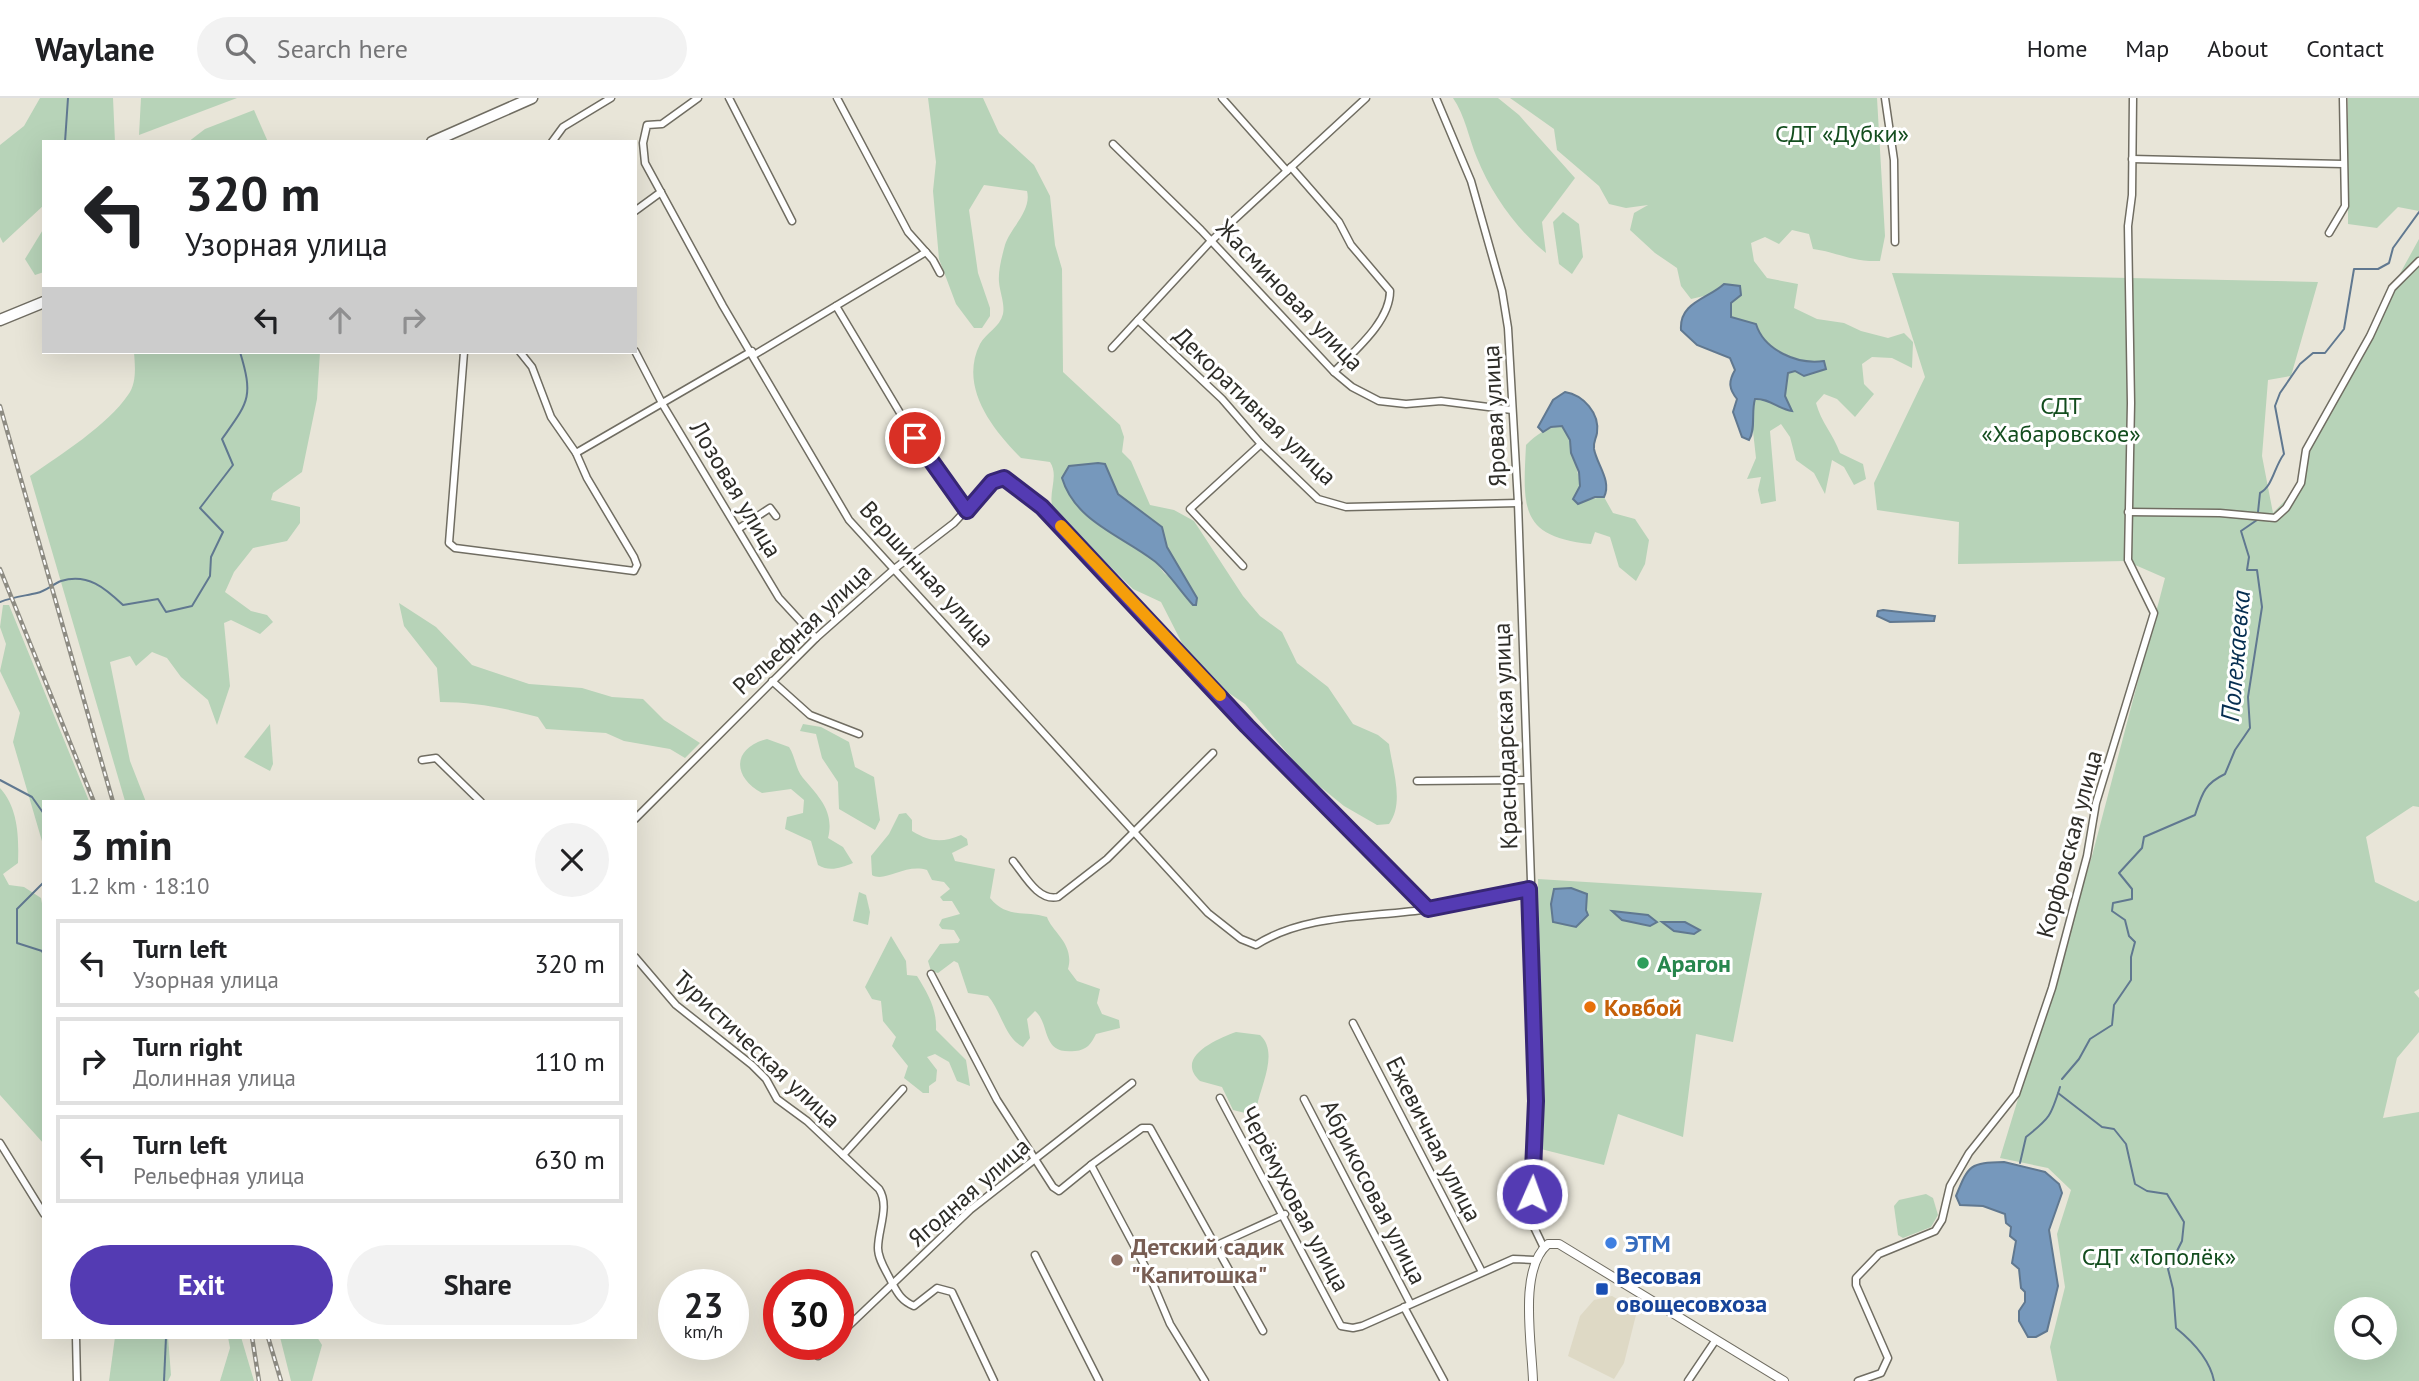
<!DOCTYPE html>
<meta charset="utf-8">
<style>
body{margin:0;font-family:"PT Sans",sans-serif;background:#f2f2f2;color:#202124;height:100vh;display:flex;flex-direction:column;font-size:26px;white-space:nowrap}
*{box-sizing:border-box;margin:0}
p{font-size:23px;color:#757577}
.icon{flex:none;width:38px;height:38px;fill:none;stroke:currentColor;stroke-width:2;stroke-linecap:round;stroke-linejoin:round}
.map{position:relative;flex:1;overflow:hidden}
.sheet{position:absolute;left:42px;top:702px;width:595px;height:539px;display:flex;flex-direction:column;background:#fff;border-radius:0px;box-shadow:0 7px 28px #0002}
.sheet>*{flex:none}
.guide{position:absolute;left:42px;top:42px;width:595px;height:214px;border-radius:0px;box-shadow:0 7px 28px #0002;background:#fff;color:#202124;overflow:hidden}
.controls{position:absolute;left:2334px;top:1199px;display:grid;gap:14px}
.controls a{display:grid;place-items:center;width:63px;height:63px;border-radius:50%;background:#fff;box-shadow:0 7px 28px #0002;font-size:35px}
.speed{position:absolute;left:658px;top:1171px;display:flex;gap:14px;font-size:35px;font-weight:700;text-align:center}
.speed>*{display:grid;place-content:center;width:91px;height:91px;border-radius:50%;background:#fff;box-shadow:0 7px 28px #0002;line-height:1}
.speed small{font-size:18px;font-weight:400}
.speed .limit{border:10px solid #d22;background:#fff;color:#111}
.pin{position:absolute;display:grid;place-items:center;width:60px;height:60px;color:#fff;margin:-30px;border:4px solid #fff;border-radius:50%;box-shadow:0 2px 7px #0007}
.me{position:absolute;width:77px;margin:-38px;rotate:2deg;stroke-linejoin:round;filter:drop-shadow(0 0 5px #0008)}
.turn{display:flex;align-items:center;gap:24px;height:147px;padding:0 28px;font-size:32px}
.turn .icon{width:91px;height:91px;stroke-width:2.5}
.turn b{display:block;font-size:49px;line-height:60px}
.lanes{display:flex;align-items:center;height:66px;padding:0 28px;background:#0003;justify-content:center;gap:35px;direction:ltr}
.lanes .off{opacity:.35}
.round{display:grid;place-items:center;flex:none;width:74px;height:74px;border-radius:37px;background:#f2f2f2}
.overview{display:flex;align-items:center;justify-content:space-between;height:119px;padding:0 28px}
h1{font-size:42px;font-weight:600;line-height:52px}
.primary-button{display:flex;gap:14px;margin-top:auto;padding:14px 28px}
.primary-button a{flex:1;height:80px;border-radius:42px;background:#543bb3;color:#fff;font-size:28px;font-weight:600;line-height:80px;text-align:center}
.primary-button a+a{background:#f2f2f2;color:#202124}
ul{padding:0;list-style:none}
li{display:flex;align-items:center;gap:21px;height:88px;margin:0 14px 10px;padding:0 14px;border:4px solid #e0e0e0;border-radius:0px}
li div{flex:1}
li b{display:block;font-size:26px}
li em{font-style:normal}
header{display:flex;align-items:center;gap:42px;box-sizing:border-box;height:98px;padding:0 35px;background:#fff;border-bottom:2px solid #e0e0e0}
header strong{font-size:33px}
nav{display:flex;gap:38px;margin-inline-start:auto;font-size:24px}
.search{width:490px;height:63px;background:#f2f2f2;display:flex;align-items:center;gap:18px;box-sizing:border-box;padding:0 24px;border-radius:38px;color:#757577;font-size:26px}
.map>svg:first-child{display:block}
.built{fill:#ded9c5}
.green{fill:#b7d3b8;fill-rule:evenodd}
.water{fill:#7698bc;stroke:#607890;stroke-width:2}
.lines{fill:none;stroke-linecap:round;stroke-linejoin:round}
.stream{stroke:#607890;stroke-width:2}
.minor-casing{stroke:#706d62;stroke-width:9}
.tertiary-casing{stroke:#706d62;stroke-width:10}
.trunk-casing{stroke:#706d62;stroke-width:13}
.minor{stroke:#fff;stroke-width:6}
.tertiary{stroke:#fff;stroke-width:8}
.trunk{stroke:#fff;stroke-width:10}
.rail-casing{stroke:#8e8c83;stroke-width:4.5}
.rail{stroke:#fff;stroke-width:2;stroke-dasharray:5;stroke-linecap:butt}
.route-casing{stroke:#372674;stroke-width:18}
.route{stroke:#543bb3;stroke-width:12}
.slow{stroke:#f59e0b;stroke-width:12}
.leisure-dot{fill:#2e9e5b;stroke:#fff;stroke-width:2.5}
.food-dot{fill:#e8710a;stroke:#fff;stroke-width:2.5}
.shop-dot{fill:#3f7fe0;stroke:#fff;stroke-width:2.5}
.education-dot{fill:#8d6e63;stroke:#fff;stroke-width:2.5}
.transit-dot{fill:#1a4fb4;stroke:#fff;stroke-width:2.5}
.labels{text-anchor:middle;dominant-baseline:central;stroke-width:6;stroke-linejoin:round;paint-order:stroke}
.park-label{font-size:24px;fill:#134d1e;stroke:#fff}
.street-label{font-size:24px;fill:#2e2d28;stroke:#fff}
.leisure-label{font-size:24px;font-weight:bold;fill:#27864d;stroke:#fff;text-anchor:start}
.food-label{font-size:24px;font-weight:bold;fill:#c56008;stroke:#fff;text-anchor:start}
.shop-label{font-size:24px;font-weight:bold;fill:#366cbe;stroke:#fff;text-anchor:start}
.education-label{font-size:24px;font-weight:bold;fill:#785e54;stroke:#fff;text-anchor:start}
.transit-label{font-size:24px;font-weight:bold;fill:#164399;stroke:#fff;text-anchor:start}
.water-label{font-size:26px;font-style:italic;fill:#062e51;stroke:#fff}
</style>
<header>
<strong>Waylane</strong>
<div class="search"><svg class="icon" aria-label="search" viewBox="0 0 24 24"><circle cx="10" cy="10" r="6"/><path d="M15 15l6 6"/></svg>Search here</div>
<nav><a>Home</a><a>Map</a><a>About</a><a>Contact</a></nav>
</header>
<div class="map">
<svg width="2419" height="1283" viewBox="0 0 2419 1283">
<rect width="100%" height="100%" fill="#e8e5d8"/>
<path class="built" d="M1612,1198L1637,1213L1624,1265L1614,1281L1568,1258L1580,1218L1594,1202Z"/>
<g class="green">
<path d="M40,0H113L115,44H44V107L3,145L0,139V47L24,28Z"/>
<path d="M141,0H237L139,37Z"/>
<path d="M928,0H983L999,35L1034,67L1050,98L1055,147L1062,171L1063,274L1120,327L1124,339L1122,354L1131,363L1150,407L1174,412L1194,423L1243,498L1260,518L1282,534L1297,565L1328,589L1353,626L1378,637L1389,646C1392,670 1405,705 1389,726L1377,727L1344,708L1307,678L1245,606L1226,593L1184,549L1161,504L1133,491L1054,413C1046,397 1060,379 1050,364L1021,360C991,330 959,288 980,246C986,235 1000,229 1003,216C1005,206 1000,195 999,184C998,173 1002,158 1005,147C1010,130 1032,113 1027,93L984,87L969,112L978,175L990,210V218L982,230H974L956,206L939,161L933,93L936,64ZM1098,365L1107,370L1118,396L1162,429L1167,449L1197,500L1164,475L1155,463L1134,450Z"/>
<path d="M1453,0H1498L1519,17L1575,80L1542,124L1546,155C1517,132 1491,95 1477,60C1469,41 1465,17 1453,0Z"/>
<path d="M1510,0H1877L1885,138L1880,163C1850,164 1841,155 1813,151L1809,136L1792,132L1779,146L1765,139L1751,145L1754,163L1767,180L1798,186L1794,210L1817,221L1844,225L1861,233L1888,240L1904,235L1913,244L1912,270L1892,260L1872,259L1862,266L1864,286L1874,296L1855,319L1837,301L1824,296L1816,305C1821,324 1833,336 1840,355L1863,366L1866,381L1854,387L1844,369L1832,362L1825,396L1814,375L1796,362L1790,339L1781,326L1770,333L1776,403L1761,406L1758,392L1761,379L1747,381L1756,360L1751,315L1755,301C1769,300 1778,311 1792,313L1785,298L1787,275L1795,272L1804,278L1826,271L1789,258L1771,249L1745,225L1731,219V205L1713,196L1691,201L1681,188L1677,170L1655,155L1630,132L1634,115L1648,107L1626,110L1609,106L1599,88L1557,52L1554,31Z"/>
<path d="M2348,0H2419V113L2398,109L2377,130L2348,126Z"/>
<path d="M254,12L268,44H188L205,31Z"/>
<path d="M1563,114L1579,126L1583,159L1572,176L1559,166L1553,124Z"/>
<path d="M44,130V174L35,177L25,161Z"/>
<path d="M2419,141V709L2413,708L2366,739L2375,784L2416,804L2419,802V891L2414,894L2419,900V934L2397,960L2383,1020L2419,1014V1283H2057L2050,1249L2065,1189L2057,1136L2071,1092L2048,1070L2000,1060L2092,758L2165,480L2126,463L1958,466L1959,424L1877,412L1874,385L1925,279L1892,175L2318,184L2291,278L2268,282L2262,358L2273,415L2297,390L2307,345ZM2347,1211H2385V1250H2347Z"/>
<path d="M134,254H320L317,301L302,374L273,395L271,402L300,409V425L287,443L253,450L234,474L225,494L251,513L267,517L273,524L260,536L231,522L224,525L230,588L217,627L208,602L181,579L167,560L152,554L136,568L130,558L110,564L130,663L146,704L125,703L30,378C60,357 108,327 128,297C137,285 135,268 134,254Z"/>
<path d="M1562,328L1570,342L1584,402L1604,399L1613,415L1635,421L1649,442L1645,466L1636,483L1619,469L1610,439L1595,434L1591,446C1519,439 1523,409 1526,347C1537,336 1547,329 1562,328Z"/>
<path d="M399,505L436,529L472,567L529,586L582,590L612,599L643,601L664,622L700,645L685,660L670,651L624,643L606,635L546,631L538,619C505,610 474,604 440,604L437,570L404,528Z"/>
<path d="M3,507H9L89,703L44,704V750L13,644L20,615L0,573L6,546L0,529Z"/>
<path d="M270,626L273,666L270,673L244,659Z"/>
<path d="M803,626L821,629L849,644L855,669L874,679L880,722L875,732L839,711L838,684L822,660L816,636L800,633Z"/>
<path d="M767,641L789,649C795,658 796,672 803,680C818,698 835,713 828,740L843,749L853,765C840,770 830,774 818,767L811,743L785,731L787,719L803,715L804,702L791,691L762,695C732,679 732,650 767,641Z"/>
<path d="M0,690C18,710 19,738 18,765L3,776L9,787L24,789L41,800L44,816V1046L0,997Z"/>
<path d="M906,715L912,722V733C930,744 942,745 961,737L967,741L968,747L952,755L955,763L995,771L990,800C1007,821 1025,812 1047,819C1052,834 1075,846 1068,871L1077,883L1100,891L1097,905L1102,916L1119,922L1120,930L1096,936C1091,946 1087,952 1075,953C1040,957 1051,926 1035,913L1027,921L1030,940L1023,949C1005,940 1001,913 988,898L968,895L958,865L954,863L938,875L931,873L928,863L940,846L958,845L960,842L954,832L942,831L939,827L942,821L960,816L952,803H943L940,799L950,791L944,784L932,782L927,772C905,765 885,785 872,777L871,758L889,736L899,716Z"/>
<path d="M1538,781L1762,795L1733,944L1696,936L1683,1039L1618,1016L1604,1067L1541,1051Z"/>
<path d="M859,794L866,797L870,814L868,827L853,823Z"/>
<path d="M891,838L906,863L907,877L917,878C928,896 937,911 936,932L966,962L970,988L957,983L949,964L935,956L927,959L937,972L936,983L929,988V995H923L904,980L908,968L892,948L896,939L883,923L881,903L872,901L865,889Z"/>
<path d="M1236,934L1260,937C1279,954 1261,987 1257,1008L1245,1015L1233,1012L1222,989L1200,983C1174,959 1217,941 1236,934Z"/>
<path d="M1926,1096L1933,1100L1938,1117L1931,1129L1903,1140L1898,1137L1894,1108L1899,1102Z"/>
<path d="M115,1239H168L171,1277L168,1283H109Z"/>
<path d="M228,1239H241L254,1283H220L230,1250Z"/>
<path d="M280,1239H317L322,1247L312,1283H291Z"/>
</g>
<g class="water">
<path d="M1724,186L1740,188L1741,197L1731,205V219L1756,226C1764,252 1797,267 1824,263L1826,271L1804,278L1795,273L1788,275L1785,298L1792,313C1778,311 1769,300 1755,301C1751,314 1756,331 1749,342L1742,339L1733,314L1737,301C1729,291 1728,284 1735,272L1730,260L1697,247L1681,232C1679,204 1708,201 1724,186Z"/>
<path d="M1565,294C1583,297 1600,315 1597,335C1596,341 1593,344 1594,351C1597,367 1612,383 1604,399H1595L1578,406L1573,401L1580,388L1579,374L1571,355L1570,342L1562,328L1551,329L1543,334L1538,329L1553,302Z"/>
<path d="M1098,365L1105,366L1118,396L1162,429L1167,449L1197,500L1196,507H1193C1180,493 1167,472 1153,462C1120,437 1075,423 1062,380L1069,368Z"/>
<path d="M1883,512L1935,518L1934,523L1890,524L1877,518L1878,513Z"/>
<path d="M1571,790L1587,796L1586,812L1588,817L1576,829L1553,824L1551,806L1554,791Z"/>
<path d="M1612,813L1648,817L1657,824L1650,828L1622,822Z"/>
<path d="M1662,824H1685L1700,832L1694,836L1674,833Z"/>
<path d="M2004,1064L2045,1074L2059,1086L2062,1095L2049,1132L2058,1188L2047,1233L2036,1239H2028L2019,1223V1213L2025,1204V1194L2021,1190L2019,1171L2012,1165L2016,1143L2010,1138L2011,1129L2006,1125L2005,1116L1983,1108L1960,1107L1956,1098C1969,1066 1970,1065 2004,1064Z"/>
</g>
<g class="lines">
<g class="stream">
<path d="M65,44L68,0"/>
<path d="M2258,414L2260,395C2273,388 2274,369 2284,356L2275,308L2280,295L2300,266L2313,255H2325L2344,231L2354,171H2378L2389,165L2393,150L2419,114"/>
<path d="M0,504C13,499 24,498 37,495C46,493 53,486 61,483C88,475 105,490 123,507L158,501L166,514L192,508L210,478L211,459L223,434L200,410L233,367L222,341C248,304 254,300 240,254"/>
<path d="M0,682L32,699L44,716"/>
<path d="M44,784L17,811V845L42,853L44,857"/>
<path d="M2062,981L2079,961L2090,941L2112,927L2114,907L2131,882V859L2135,844L2129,838L2125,822L2112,813L2113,805L2132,801V791L2119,775L2142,750L2144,739L2195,717C2202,696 2204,686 2225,676L2235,652L2250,630L2248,599L2262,509L2257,472H2247L2249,459L2241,433L2257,422"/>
<path d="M2058,995L2102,1029L2114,1031L2126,1046L2135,1086L2147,1093L2167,1096L2184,1124L2182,1143L2168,1171L2173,1191L2176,1230C2192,1243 2210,1262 2214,1283"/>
<path d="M2020,1065L2026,1039C2050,1020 2051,1018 2060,989"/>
<path d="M164,1283L166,1239"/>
</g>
<defs>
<g id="minor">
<path d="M698,0L662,26L647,27L643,45L645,65L723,208L849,422L1208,815L1241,841L1256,847C1306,815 1372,820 1429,811C1462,806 1496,798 1529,791"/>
<path d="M729,0L792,123"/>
<path d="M837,0L908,134L933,162L940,175"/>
<path d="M1222,0L1287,73"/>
<path d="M1436,0L1471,83L1502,193L1508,230L1518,405L1535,900L1536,1003L1532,1125L1544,1150"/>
<path d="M1885,0L1894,62L1895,144"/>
<path d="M552,44L563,29L611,0"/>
<path d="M1113,46L1201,132L1334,274L1352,289L1379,303L1406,306L1441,303L1512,312"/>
<path d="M2132,61L2343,66"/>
<path d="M1291,69L1339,124L1351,147L1390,193C1390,224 1354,253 1334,274"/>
<path d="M635,113L661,94"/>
<path d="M2329,135L2345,108L2343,0"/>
<path d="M836,208L915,340L967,413"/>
<path d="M1138,222L1222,301L1261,346L1318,401L1346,409L1518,405"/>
<path d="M1112,250L1210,144L1366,0"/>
<path d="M635,253L663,307L779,500L816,540"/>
<path d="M464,254L449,445L455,450L634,473L637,467L634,459L587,380L576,355L551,319L532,269L520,254"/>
<path d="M754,257L926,154"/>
<path d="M576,355L752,253"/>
<path d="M2128,414L2220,415L2275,420L2286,410L2301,385L2306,352L2370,238L2392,190L2419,163"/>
<path d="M738,431L770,410L776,418"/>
<path d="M1243,468L1190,411L1261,346"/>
<path d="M772,583L810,617L859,636"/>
<path d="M422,662L436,660L481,704"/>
<path d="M1417,683L1527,682"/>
<path d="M635,721L816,540L893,472L954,425L992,384L1004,380L1042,409L1247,628L1428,811"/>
<path d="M1013,763C1024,776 1038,804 1058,799L1107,761L1213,655"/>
<path d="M635,859L676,907L752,967L766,981L777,1001L807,1023L879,1091C890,1108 878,1131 878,1150C878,1162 887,1174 892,1185C898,1196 902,1203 914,1208L937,1190L952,1194L994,1283"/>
<path d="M931,876L997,1002L1053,1089L1059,1093L1091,1067L1148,1174L1170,1226L1205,1283"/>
<path d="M1353,925L1482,1174"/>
<path d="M1220,1000L1341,1228L1353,1230L1362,1228L1513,1161L1534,1162"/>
<path d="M1304,1001L1410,1205"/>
<path d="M0,1045L44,1116"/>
<path d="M843,1057L903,991"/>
<path d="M1091,1067L1142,1030H1150L1263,1233"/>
<path d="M1217,1147L1285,1116"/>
<path d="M1035,1157L1099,1283"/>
<path d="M1404,1209L1444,1283"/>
<path d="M838,1238L970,1112L1132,985"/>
<path d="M76,1239L77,1283"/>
<path d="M818,1258L830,1246"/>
<path d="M1688,1283L1715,1243"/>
<path d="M1858,1283L1881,1275L1888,1260L1856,1187V1180L1879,1156L1935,1133L1942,1122L1950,1088L1969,1055L2016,996L2052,890L2087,758L2096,705L2154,515L2128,462L2131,305L2128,128L2132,97L2133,0"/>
</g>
<path id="tertiary" d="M1533,1283C1532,1246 1518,1171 1548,1146H1559L1784,1283"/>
<g id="trunk">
<path d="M432,44L532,0"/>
<path d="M0,222L44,204"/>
</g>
</defs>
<use href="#minor" class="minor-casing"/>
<use href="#tertiary" class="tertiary-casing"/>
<use href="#trunk" class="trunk-casing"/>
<use href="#minor" class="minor"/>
<use href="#tertiary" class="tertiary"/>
<use href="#trunk" class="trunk"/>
<defs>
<g id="rail">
<path d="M0,308L113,704"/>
<path d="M0,471L94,704"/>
<path d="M252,1239L259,1283"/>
<path d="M268,1239L281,1283"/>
</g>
</defs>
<use href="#rail" class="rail-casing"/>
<use href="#rail" class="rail"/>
</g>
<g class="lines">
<defs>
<path id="route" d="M915,340L967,413L992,384L1004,380L1042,409L1247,628L1428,811L1529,791L1536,1003L1532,1096"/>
</defs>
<use href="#route" class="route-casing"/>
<use href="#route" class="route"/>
<path class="slow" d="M1061,428L1220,597"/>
</g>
<circle class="leisure-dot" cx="1643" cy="865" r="7"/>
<circle class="food-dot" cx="1590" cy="909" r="7"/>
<circle class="shop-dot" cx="1611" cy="1145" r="7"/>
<circle class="education-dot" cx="1117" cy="1162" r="7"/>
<rect class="transit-dot" x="1595" y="1184" width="14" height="14" rx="3.5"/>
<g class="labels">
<g class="park-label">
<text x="1842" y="35">СДТ «Дубки»</text>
<text x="2061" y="307">СДТ<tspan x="2061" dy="28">«Хабаровское»</tspan></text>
<text x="2159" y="1158">СДТ «Тополёк»</text>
</g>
<g class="street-label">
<text transform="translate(1290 197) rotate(46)">Жасминовая улица</text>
<text transform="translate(1255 308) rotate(44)">Декоративная улица</text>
<text transform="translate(1494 318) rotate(-93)">Яровая улица</text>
<text transform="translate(736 391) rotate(59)">Лозовая улица</text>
<text transform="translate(927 476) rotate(48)">Вершинная улица</text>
<text transform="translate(802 531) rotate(-43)">Рельефная улица</text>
<text transform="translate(1505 638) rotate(-92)">Краснодарская улица</text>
<text transform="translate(2069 746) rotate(-75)">Корфовская улица</text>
<text transform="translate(757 951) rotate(43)">Туристическая улица</text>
<text transform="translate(1434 1041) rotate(63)">Ежевичная улица</text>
<text transform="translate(969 1094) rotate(-41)">Ягодная улица</text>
<text transform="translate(1374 1094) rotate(63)">Абрикосовая улица</text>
<text transform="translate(1295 1101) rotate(62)">Черёмуховая улица</text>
</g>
<g class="leisure-label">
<text x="1657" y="865">Арагон</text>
</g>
<g class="food-label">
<text x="1604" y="909">Ковбой</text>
</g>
<g class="shop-label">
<text x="1625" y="1145">ЭТМ</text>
</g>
<g class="education-label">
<text x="1131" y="1148">Детский садик<tspan x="1131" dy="28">"Капитошка"</tspan></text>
</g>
<g class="transit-label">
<text x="1616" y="1177">Весовая<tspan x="1616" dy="28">овощесовхоза</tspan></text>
</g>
<g class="water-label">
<text transform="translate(2235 558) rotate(-85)">Полежаевка</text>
</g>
</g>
</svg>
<div class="controls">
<a><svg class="icon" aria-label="search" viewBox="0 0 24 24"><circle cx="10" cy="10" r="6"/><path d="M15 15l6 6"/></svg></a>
</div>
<div class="speed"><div>23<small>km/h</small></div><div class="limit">30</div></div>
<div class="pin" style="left:915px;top:340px;background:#d93025"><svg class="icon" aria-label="arrive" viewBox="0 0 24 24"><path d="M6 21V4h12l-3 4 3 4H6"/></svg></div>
<svg class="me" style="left:1532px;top:1096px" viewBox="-20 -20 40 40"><circle r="17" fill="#543bb3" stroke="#fff" stroke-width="3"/><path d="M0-11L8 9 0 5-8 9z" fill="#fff"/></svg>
<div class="guide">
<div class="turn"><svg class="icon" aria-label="left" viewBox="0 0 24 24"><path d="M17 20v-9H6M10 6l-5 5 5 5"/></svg><div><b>320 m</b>Узорная улица</div></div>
<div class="lanes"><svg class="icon" aria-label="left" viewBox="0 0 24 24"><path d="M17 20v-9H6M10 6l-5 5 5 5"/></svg><svg class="icon off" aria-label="ahead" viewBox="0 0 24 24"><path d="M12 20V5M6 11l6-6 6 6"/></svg><svg class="icon off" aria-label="right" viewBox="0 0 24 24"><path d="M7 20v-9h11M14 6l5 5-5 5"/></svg></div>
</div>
<section class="sheet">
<div class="overview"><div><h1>3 min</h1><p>1.2 km · 18:10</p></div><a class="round"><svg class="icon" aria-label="close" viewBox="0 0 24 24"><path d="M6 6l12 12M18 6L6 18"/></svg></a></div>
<ul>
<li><svg class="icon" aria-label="left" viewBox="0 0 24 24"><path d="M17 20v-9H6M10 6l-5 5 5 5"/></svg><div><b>Turn left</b><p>Узорная улица</p></div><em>320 m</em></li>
<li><svg class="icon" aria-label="right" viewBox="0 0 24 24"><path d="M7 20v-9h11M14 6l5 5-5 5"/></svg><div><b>Turn right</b><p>Долинная улица</p></div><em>110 m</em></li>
<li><svg class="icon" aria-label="left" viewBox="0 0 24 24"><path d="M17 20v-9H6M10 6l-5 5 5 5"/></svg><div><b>Turn left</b><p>Рельефная улица</p></div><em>630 m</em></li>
</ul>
<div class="primary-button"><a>Exit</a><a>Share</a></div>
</section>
</div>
